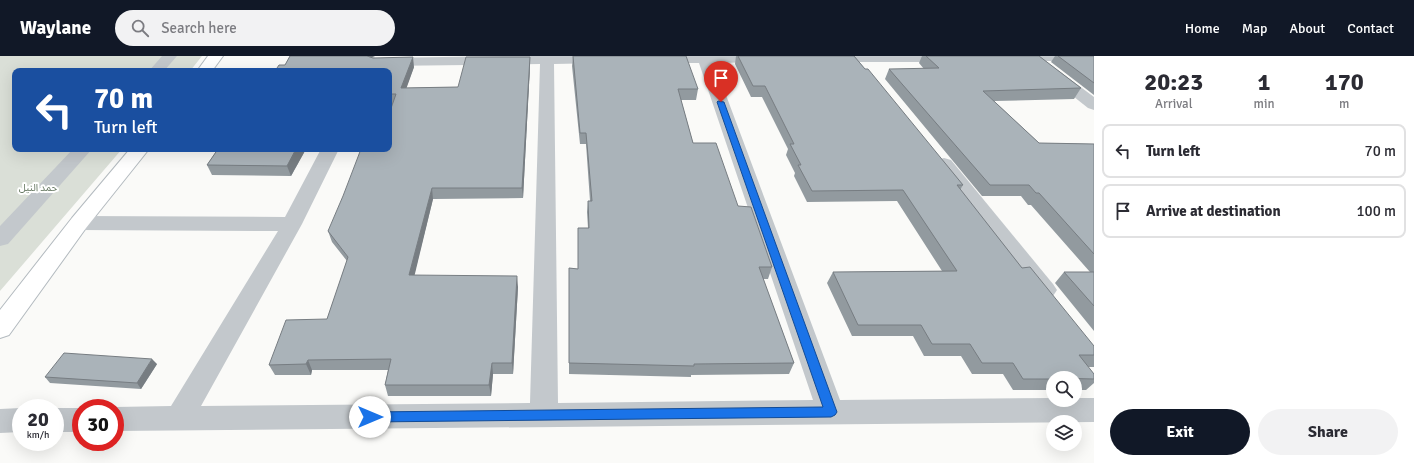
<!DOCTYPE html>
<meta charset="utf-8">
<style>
body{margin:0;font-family:Signika,"Noto Sans Arabic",sans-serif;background:#f2f2f3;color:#2b2b33;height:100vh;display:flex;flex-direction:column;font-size:15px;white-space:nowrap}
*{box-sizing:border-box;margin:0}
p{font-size:13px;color:#7c7c81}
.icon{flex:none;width:22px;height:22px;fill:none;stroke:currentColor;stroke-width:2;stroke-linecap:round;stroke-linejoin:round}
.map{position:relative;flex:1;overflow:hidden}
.details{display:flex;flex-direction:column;background:#fff;width:320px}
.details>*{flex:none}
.guide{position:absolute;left:12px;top:12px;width:380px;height:84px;border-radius:8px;box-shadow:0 4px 16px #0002;background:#1a4fa0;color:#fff;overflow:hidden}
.buttons{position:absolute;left:1046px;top:315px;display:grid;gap:8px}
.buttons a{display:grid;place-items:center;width:36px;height:36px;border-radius:50%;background:#fff;box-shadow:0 4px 16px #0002;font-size:20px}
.speed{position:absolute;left:12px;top:343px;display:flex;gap:8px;font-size:20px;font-weight:700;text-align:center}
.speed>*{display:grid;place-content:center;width:52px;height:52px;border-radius:50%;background:#fff;box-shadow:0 4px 16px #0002;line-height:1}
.speed small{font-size:10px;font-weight:400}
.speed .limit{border:6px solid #d22;background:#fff;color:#111}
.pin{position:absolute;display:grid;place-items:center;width:34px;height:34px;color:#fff;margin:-41px -17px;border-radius:50% 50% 50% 0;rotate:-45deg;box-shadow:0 0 4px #0007}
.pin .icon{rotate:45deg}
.me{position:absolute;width:44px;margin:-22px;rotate:90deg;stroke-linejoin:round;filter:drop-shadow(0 0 3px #0008)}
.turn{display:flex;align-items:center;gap:14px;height:84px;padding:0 16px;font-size:18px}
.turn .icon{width:52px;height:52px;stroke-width:2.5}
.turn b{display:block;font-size:28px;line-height:34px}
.eta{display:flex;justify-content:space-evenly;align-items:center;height:68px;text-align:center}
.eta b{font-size:24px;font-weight:800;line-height:28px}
.action{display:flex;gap:8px;margin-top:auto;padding:8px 16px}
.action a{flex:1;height:46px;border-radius:24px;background:#111827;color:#fff;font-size:16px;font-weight:800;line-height:46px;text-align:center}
.action a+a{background:#f2f2f3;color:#2b2b33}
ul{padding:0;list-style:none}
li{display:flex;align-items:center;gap:12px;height:54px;margin:0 8px 6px;padding:0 8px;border:2px solid #e1e1e2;border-radius:8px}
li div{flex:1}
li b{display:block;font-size:15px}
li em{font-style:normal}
header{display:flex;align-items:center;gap:24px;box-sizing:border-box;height:56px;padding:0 20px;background:#111827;color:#fff}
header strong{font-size:19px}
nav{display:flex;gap:22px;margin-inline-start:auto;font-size:14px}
.search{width:280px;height:36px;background:#f2f2f3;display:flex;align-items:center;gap:10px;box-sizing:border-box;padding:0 14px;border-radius:22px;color:#7c7c81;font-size:15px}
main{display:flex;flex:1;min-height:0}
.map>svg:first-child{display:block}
.green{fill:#dadfd7}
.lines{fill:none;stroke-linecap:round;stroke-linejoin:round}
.secondary-casing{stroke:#b3babf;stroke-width:2}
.street{fill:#c3c8cc;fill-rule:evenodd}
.secondary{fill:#fff;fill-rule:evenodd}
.wall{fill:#929a9f}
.shaded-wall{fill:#777d82}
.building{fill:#aab3b9;stroke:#777d82}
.route{fill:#1a73e8;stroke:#114b97}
.labels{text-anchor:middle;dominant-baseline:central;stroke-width:4;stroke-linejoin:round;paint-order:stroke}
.park-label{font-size:10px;fill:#687a64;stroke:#fff}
</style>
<header>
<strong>Waylane</strong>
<div class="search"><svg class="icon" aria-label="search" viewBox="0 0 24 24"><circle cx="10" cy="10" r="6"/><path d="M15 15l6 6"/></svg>Search here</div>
<nav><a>Home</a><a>Map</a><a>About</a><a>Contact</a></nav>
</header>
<main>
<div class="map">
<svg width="1094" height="407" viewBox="0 0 1094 407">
<rect width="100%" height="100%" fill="#fafaf8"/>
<path class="green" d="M0,0H202L190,15H15V93H122L0,235Z"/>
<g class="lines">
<defs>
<g id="secondary">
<path d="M208,0H223L212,15H197Z"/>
<path d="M130,93H149L86,172L9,279L0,282V254L72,162Z"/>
</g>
</defs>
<use href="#secondary" class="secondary-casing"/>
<g class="street">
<path d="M162,0H177L164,15H149Z"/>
<path d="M503,0H608L610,3L608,6L603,7L554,8L558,347L813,344L699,7H657L652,6L650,3L652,0H771L772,2L770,5L765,6L714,7L840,344L1053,342V344H1075V342H1094V366L115,375V352H111L115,351L171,350L278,175L79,174L72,172L69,167L72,162L79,160L285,161L321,93H339L302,168L201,350L530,347L540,8L383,10L378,9L376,6L378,3L383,2Z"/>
<path d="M821,0H957L958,2L956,5L951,6H827L822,5L820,2Z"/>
<path d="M1004,0H1094V5H1011L1006,4Z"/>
<path d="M1054,13L1059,15L1094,41V54L1088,52L1049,21L1046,18L1049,15Z"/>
<path d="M73,93H92L8,188L0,190V170Z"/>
<path d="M944,102L951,104L1053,228L1057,234L1053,240L1045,242L1037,240L935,108L937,104Z"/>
<path d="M21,352V376L0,377V353Z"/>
<path d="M54,352H82L81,376H55Z"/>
</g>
<use href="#secondary" class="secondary"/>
</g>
<g class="wall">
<path d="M290,0H409H375L371,1L414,11L406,32L458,31L530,1V10L523,142L433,143L414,219L518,231L513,318H493L491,340H388L385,329L388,314H312L311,319H275L269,309L327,263L347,205L332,186L328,175L389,93L393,48H389V15L285,9Z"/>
<path d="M573,0L698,33L696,44H681L693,87L738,150L772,211L768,223H763L794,307L789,318L691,319V321L569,318V212L578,213V172H588L587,156L588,145H590L586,88H580L572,10Z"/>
<path d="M736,0H854L963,129L960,134L1022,212L1094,290V311H1088L1094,318V327L1086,334H1075V322H1053V334H1013L1003,318H972L961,300H924L913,280H852L827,227L833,216L942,215L897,145L807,146L794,120L795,117L786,99L788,93L762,41H751L735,8Z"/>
<path d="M922,0H1039L1081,32L1074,43L994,45L1039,87L1094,88V275L1055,227L1064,216H1090L1031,149H1028L1021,140H982L885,23L889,13H924L919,7Z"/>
<path d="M1055,0H1094V39L1051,6Z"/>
<path d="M218,93H306L291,120L212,119L207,109Z"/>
<path d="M157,308L141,333L50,327L45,321Z"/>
</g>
<g class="shaded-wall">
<path d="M366,0H375L370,2Z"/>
<path d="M413,1L414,11L403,42L401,32Z"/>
<path d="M530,1V10L523,142L522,132Z"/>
<path d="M296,93H306L291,120L287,110Z"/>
<path d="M432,132L433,143L412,230L409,219Z"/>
<path d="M517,220L518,231L513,318L512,307Z"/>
<path d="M152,303L157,308L141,333L137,327Z"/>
<path d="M308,304L312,314L311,319L306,308Z"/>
<path d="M492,307L493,318L491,340L489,329Z"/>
</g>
<g class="building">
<path d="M290,0H367L373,2L413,1L401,32L458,31L466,1H530L522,132H432L409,219L517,220L512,307H492L489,329H385L391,303L308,304L306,308L269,309L286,264L327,263L348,201L328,175L343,140L361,93H389V58L396,38H389V15H275L279,9H285Z"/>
<path d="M573,0H686L698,33H678L693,87H716L738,150L751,151L772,211H759L794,307L694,308V310L569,307V212L578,213V172H589L588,145H592L586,77H580Z"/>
<path d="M738,0H854L865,13H868L963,129H957L1022,212L1030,211L1094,290V299H1079L1094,318V323L1053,322V323H1023L1013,307H982L970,288H932L921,269H858L833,216L957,215L903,134L812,135L798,109H801L790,88H794L765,30H753Z"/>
<path d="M926,0H1039L1081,32L983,35L1039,87L1094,88V198L1039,137H1036L1029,129H990L889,13L939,12Z"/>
<path d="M1058,0H1094V27Z"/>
<path d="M218,93H296L287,110L207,109Z"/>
<path d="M1064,216H1094V250Z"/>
<path d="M64,297L152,303L137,327L45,321Z"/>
</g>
<path class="route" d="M718,45L724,46L837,356L835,359L831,361L370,366L365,365L364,361L365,358L370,356L823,351L717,46Z"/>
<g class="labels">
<g class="park-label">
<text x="38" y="132">حمد النيل</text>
</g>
</g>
</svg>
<div class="buttons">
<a><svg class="icon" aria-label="search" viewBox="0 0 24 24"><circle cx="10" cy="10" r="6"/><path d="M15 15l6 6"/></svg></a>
<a><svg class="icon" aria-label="layers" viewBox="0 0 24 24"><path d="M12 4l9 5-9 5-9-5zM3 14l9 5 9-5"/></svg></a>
</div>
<div class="speed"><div>20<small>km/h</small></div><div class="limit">30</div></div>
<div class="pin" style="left:721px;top:46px;background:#d93025"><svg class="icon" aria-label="arrive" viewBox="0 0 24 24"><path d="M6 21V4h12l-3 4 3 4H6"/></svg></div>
<svg class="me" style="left:370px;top:361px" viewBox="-20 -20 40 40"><circle r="19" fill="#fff"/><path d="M0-13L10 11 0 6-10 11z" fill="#1a73e8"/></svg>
<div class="guide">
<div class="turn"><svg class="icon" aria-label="left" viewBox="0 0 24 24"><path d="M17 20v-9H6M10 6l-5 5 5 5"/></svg><div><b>70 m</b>Turn left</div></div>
</div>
</div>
<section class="details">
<div class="eta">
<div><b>20:23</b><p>Arrival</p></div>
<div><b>1</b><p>min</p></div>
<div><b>170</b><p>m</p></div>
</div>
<ul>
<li><svg class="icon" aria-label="left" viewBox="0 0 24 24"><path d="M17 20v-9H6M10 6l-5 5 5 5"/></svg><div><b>Turn left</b></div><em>70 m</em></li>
<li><svg class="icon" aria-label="arrive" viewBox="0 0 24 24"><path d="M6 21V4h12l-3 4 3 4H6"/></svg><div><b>Arrive at destination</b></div><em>100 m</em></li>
</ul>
<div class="action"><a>Exit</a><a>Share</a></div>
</section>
</main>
